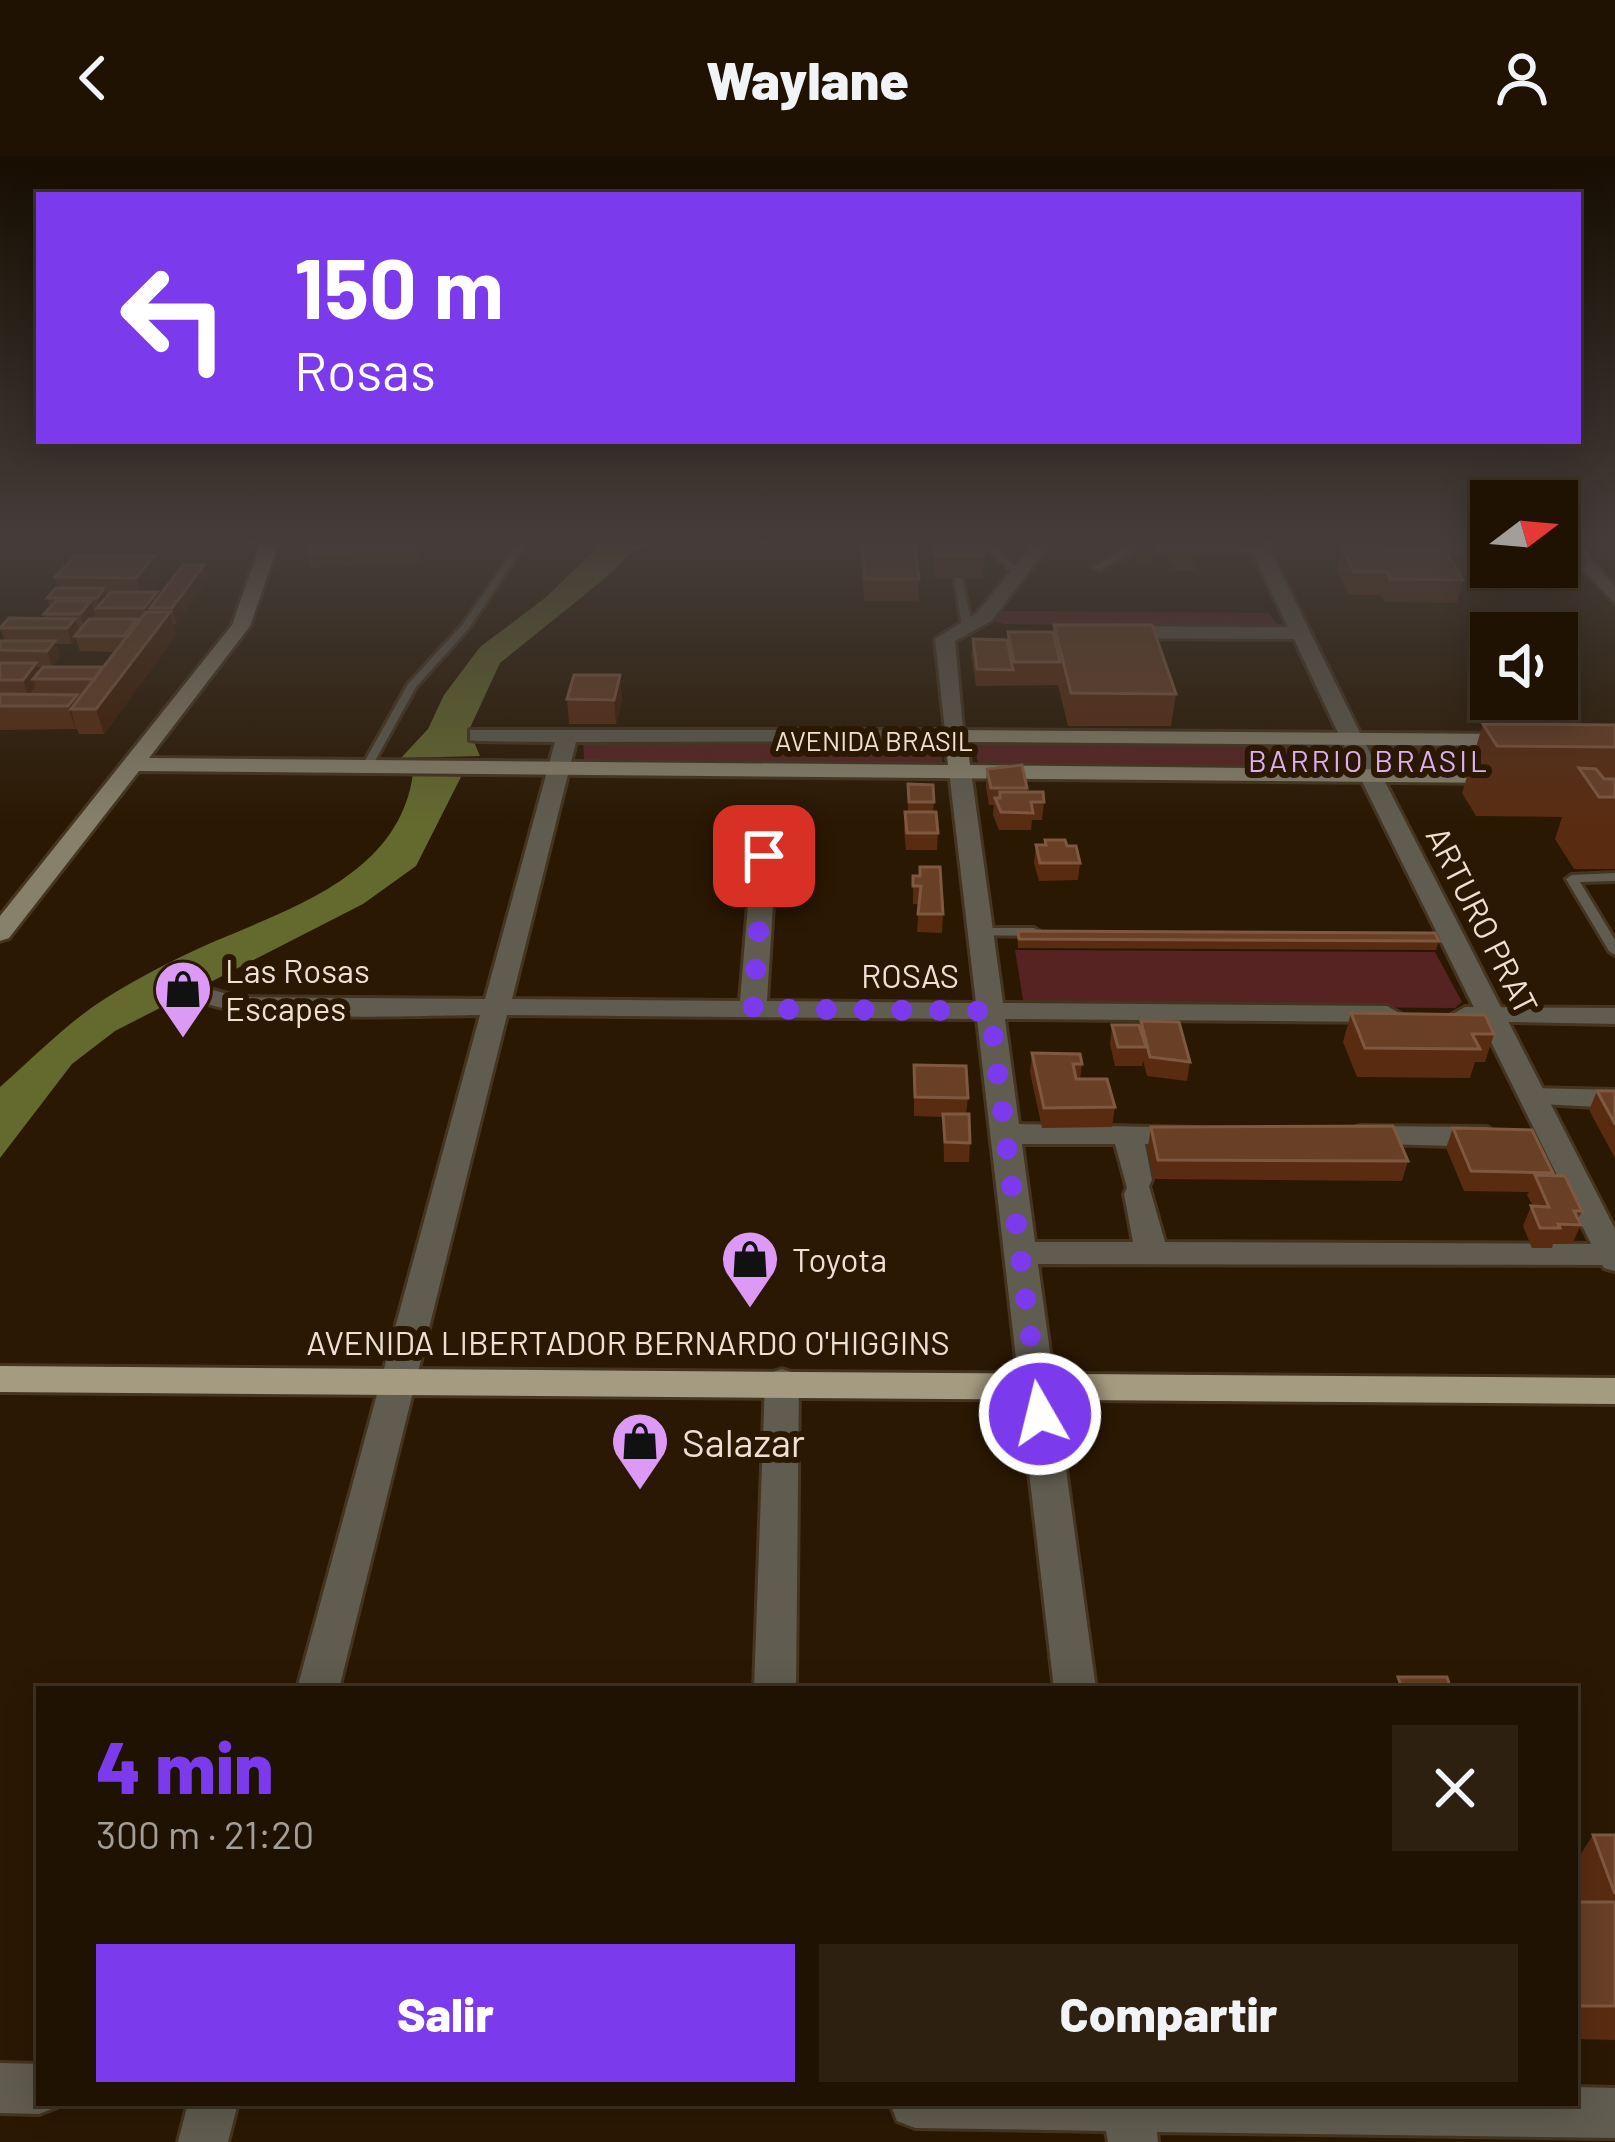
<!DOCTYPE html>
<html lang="es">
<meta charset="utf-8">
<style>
body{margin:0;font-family:Barlow,sans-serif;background:#2d2011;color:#f1f3f6;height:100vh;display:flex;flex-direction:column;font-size:45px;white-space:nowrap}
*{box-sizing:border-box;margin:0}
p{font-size:39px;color:#a29e99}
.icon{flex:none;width:66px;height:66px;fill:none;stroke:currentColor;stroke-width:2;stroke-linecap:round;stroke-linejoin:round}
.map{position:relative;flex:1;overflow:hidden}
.details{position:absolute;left:36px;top:1530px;width:1542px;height:420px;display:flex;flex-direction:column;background:#201202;border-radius:0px;box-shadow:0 6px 30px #0003,0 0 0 3px #3d3224}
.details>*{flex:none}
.banner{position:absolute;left:36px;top:36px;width:1545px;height:252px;border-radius:0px;box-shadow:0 6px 30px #0003,0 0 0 3px #3d3224;background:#7c3aed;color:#fff;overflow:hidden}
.needle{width:78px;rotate:74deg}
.tools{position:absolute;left:1470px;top:324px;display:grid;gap:24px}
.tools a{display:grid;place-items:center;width:108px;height:108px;border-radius:0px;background:#201202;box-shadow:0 6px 30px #0003,0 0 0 3px #3d3224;font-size:60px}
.pin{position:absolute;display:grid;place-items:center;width:102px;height:102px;color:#fff;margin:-51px;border-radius:24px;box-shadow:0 6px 18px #0006}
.me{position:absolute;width:132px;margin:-66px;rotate:352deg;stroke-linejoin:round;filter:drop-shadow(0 0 9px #0008)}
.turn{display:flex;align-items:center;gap:42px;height:252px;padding:0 60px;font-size:54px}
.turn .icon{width:156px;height:156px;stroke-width:2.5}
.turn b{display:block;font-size:84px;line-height:102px}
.round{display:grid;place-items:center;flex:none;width:126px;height:126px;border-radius:0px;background:#2d2011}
.overview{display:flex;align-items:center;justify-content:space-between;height:204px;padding:0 60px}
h1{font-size:72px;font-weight:800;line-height:90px;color:#7c3aed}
.cta{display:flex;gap:24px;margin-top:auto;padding:24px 60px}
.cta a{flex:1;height:138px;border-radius:0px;background:#7c3aed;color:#fff;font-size:48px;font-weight:800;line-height:138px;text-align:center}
.cta a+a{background:#2d2011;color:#f1f3f6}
header{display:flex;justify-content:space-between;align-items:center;height:156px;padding:0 60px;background:#201202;font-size:54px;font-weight:800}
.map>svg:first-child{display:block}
.green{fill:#572322}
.water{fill:#64692e}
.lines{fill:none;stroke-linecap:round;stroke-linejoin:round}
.service-casing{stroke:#45341f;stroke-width:6}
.minor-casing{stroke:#45341f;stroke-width:6}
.tertiary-casing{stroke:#45341f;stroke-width:6}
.secondary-casing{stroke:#45341f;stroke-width:6}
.primary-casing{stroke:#45341f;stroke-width:6}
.service{fill:#605c4f;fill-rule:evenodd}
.minor{fill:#605c4f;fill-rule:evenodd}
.tertiary{fill:#605c4f;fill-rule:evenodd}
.secondary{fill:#87806b;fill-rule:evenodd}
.primary{fill:#a59b81;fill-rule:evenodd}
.wall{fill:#592c11;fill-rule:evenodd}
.shaded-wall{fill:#401c02}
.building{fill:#693f26;stroke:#7e5841;stroke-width:3}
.route{stroke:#7c3aed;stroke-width:21;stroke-dasharray:0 37.8}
.labels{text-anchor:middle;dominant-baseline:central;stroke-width:12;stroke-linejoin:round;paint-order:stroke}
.far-street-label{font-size:27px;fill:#eee1d4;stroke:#2a1802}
.far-neighbourhood-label{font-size:30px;letter-spacing:3px;fill:#ddafef;stroke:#2a1802}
.street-label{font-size:33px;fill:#eee1d4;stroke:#2a1802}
.poi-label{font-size:33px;fill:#eee1d4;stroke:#2a1802;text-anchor:start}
.near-poi-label{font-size:39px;fill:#eee1d4;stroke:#2a1802;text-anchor:start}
</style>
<header><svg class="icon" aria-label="back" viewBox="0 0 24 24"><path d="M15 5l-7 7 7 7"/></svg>Waylane<svg class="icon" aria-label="person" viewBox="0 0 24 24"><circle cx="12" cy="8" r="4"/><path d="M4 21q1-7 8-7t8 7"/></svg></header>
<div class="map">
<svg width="1615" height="1986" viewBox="0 0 1615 1986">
<rect width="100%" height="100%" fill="#2a1802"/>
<g class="green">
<path d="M1000,455L1269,457L1279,471L1004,468L995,465Z"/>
<path d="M583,583L939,584L943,610L584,603Z"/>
<path d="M974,586L1333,590L1344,611L978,608Z"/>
<path d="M1369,592L1615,593V618L1383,617Z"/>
<path d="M1015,794L1435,796L1462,846L1455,852L1032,849L1023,844Z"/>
</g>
<g class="water">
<path d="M600,389H648L634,394L608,420L500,507L469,574L480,600L401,602L428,573L444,539L480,491L545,442Z"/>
<path d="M464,615L416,710L363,748L115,875L72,908L0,1002V931C34,901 68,866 106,842C136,823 171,805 204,790C285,754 400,721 413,617Z"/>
</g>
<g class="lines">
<defs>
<g id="service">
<path d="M517,389H525L469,472L416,531L371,612H363L362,610L408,528L463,468Z"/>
<path d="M983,389H992L1022,416V420H1016Z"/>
<path d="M1133,389L1260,390L1264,393L1260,396L1135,395L1100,413L1093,411Z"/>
<path d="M958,419L962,422L972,470L967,473L962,470L954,422Z"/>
<path d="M1615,717V725L1580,726L1615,784V799L1609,795L1566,723L1572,719Z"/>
<path d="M980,772H1034L1040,776L1034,780L976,779L974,776Z"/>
</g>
<g id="minor">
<path d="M1032,389H1049L991,465L955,485L964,585L576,586L512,843L740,845L752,700L764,693L776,700L767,845L976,847L949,615L960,608L971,615L1003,847L1387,850L1401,858L1387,866L1005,863L1019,968L1198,972L1202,979L1198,986L1145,988L1152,1024L1149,1030L1165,1086L1612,1088L1615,1109L1038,1108L1096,1533H1054L977,863L507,859L339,1533H297L480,859C429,859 221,869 193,840L206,832L238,841L485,843L555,586L478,585L470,584V574H945L935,483L977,457ZM1022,988H1115L1127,1032L1124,1038L1133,1086H1035Z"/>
<path d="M1249,389H1267L1363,583L1360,588L1352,589L1341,583L1294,483L1116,482L1106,476L1116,470L1288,471Z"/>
<path d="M1465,851L1615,852V868L1455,865L1451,859Z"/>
<path d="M1533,932L1615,934V952L1523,947L1519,941L1523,935Z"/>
<path d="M1361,970L1487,971L1502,981L1487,991L1350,987L1346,980L1350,973Z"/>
<path d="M782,1213L794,1217L799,1226L796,1533H754L765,1226L770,1217Z"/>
<path d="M0,1907L39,1908V1947H58L57,1951L39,1958L0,1957Z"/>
<path d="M1575,1931L1615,1932V1982L1157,1976L1158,1986H1108L1106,1975L915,1972L897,1965L890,1947H1575Z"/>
<path d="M188,1947H238L228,1986H178Z"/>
</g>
<g id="tertiary">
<path d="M1559,389H1577L1615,430V447Z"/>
<path d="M1352,577L1363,583L1615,1073V1115L1604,1112L1599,1104L1341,583Z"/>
</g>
<path id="secondary" d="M260,389H278L250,470L149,602L948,609L945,580L956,574L1515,578L1526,584L1515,590L967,586L970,609L1515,615V625L1507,627L139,615L9,782L0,785V760L232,469Z"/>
<path id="primary" d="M0,1210L1615,1222V1248L0,1236Z"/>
</defs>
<use href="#service" class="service-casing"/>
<use href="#minor" class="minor-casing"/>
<use href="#tertiary" class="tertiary-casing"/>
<use href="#secondary" class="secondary-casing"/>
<use href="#primary" class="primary-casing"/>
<use href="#service" class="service"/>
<use href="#minor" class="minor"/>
<use href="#tertiary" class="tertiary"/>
<use href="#secondary" class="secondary"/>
<use href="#primary" class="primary"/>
</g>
<g class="wall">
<path d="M860,389H915L919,423L918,445H864Z"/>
<path d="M933,389H982L984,400L983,422H935Z"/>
<path d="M1136,389H1156L1154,405H1139L1135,396Z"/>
<path d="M1170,389H1197L1198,392L1195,414L1175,415L1169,401Z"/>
<path d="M1438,389H1491V411H1557V389L1588,398L1581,420L1460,419L1463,424L1457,447L1385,446L1381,439H1349L1337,414L1342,392L1437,394Z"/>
<path d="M420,391L418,406L311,412L308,397Z"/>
<path d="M154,400L160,423L149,436H157L158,441L204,409L208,424L176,468H173L176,479L104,578H79L77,573L0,574V485H5L0,472L46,462L44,458L50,451L47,442L58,432L55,421ZM76,483L80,495L115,496L103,511L39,516L37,511H52L60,501L56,488H72Z"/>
<path d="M1054,469L1176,538L1171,570H1068L1058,529L976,530L971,499L973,483L1007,484L1008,476H1053Z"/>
<path d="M620,519L622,544L616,568H569L567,543Z"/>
<path d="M1483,568L1615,569V713H1574L1555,683L1562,661L1476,660L1462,637Z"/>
<path d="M987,613L1027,632V636L1044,646L1042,664H1032L1031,674H999L993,659L994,649H989L986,631Z"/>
<path d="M908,628L934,646L933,656L938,677L937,694H906L904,674L905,656H908Z"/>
<path d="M1045,684L1067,690L1080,707L1078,724L1039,725L1034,707L1036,689H1045Z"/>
<path d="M913,720L943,758L942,777L917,776L919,748H913Z"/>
<path d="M1018,775L1439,785L1436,794L1018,792Z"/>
<path d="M1351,857L1494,878L1485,906H1475L1470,922L1357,921L1343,886Z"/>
<path d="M1141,865L1190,906L1187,925L1147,920L1143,905L1142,910H1115L1110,888L1112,869L1140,873Z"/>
<path d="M1032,897L1082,908L1080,923L1115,951L1112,971L1042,972L1030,916Z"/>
<path d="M914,909L968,942L966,958L970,987L969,1006H944L943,961L914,960Z"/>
<path d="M1597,935H1615V1002L1589,954Z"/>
<path d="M1151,971L1408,1005L1402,1025L1154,1023L1148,991Z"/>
<path d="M1453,972L1553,1017L1552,1019L1582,1055L1578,1063L1581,1069L1572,1088H1553L1552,1092H1532L1523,1070L1531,1050H1533L1527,1039L1529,1036L1464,1035L1446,992Z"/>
<path d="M1593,1679H1615V1884L1575,1883V1746H1581L1575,1729V1707Z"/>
</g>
<g class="shaded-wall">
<path d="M154,400L160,423L142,445L136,422Z"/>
<path d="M204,409L208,424L176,468L172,452Z"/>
<path d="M104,432L109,447L99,452L97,442Z"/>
<path d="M157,436L160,452H150L152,462L148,468L144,452Z"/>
<path d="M91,445L95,460L85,474L80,458Z"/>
<path d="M170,456L176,479L104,578L96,553Z"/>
<path d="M75,463L80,478L75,480L76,483L72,488L67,472Z"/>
<path d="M55,485L60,501L52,511L47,495Z"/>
<path d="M36,507L41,523H33L35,531L28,540L23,524Z"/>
<path d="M620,519L622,544L616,568L614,544Z"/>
<path d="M77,539L82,553H71L76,575L68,550Z"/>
</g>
<g class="building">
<path d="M310,389H416V392L308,397Z"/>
<path d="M862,389H915L919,423H865Z"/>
<path d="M935,389H982L984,400L936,399Z"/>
<path d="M1177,389H1197L1198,392H1178Z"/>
<path d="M1443,389H1491V397H1448Z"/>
<path d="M1557,389H1581L1588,398H1557Z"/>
<path d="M1342,392L1444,394L1463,424L1390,423L1387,416H1354Z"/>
<path d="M75,400H154L136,422L55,421Z"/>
<path d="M183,409H204L172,452H150Z"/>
<path d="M56,432H104L97,442H47Z"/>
<path d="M111,436H157L144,452H97Z"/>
<path d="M56,445H91L80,458H44Z"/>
<path d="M146,456H170L96,553H71Z"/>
<path d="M9,462L75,463L67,472H0Z"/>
<path d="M89,463H137L124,480H75Z"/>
<path d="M1054,469H1152L1176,538L1071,537Z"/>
<path d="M1008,476H1053L1060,506H1014Z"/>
<path d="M973,483L1007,484L1013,514L977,513Z"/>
<path d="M0,485H55L47,495L0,494Z"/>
<path d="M0,507H36L23,524H0Z"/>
<path d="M43,511H103L94,523H33Z"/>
<path d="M574,519H620L614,544L567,543Z"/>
<path d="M0,538L77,539L68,550H0Z"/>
<path d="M1483,568L1615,569V591L1497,590Z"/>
<path d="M1022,609L1027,632H991L987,613Z"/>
<path d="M1579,612L1596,613L1604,623H1615V641H1599Z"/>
<path d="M908,628L933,629L934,646H909Z"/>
<path d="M1000,636H1043L1044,646H1031L1033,657L1001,656L995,642H1000Z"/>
<path d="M905,656H936L938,677H907Z"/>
<path d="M1045,684H1065L1067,690H1076L1080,707H1040L1036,689H1046Z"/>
<path d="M920,711H940L943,758H918L921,730H913V720H920Z"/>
<path d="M1018,775L1435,777L1439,785L1019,783Z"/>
<path d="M1351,857L1485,859L1494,878H1472L1480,893L1365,892Z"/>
<path d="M1141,865L1179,866L1190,906L1150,901Z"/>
<path d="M1112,869H1139L1146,891H1118Z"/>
<path d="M1032,897L1080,898L1082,908H1073L1076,923H1107L1115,951L1044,952Z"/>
<path d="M914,909L966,910L968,942L915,941Z"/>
<path d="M1597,935H1615V968Z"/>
<path d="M943,958H969L970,987L945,986Z"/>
<path d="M1393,970L1408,1005L1158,1004L1151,971Z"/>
<path d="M1453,972L1532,974L1553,1017L1471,1015Z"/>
<path d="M1535,1019L1565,1020L1582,1055H1574L1581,1069L1558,1068L1560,1072H1540L1531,1050L1549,1051Z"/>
<path d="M1398,1521H1447L1451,1533H1402Z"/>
<path d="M1593,1679H1615V1738Z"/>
<rect x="1575" y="1746" width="40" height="104"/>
</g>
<linearGradient id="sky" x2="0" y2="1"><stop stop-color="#170d01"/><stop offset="0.58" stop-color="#443d39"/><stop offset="1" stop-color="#443d39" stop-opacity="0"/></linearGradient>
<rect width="1615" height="667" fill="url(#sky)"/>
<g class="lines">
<path class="route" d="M764,700L753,853L990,855L1040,1258"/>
</g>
<defs>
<symbol id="shop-pin" viewBox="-11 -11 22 30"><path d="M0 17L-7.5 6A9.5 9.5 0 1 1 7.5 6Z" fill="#dc99f5" stroke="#2a1802"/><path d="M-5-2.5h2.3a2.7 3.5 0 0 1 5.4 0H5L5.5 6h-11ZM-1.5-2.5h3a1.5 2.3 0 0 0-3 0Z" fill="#111"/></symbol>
</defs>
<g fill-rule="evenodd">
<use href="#shop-pin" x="150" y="800" width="66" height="90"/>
<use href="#shop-pin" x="717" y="1070" width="66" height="90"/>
<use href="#shop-pin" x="607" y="1252" width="66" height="90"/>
</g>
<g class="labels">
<g class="far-street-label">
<text x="874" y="584">AVENIDA BRASIL</text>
</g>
<g class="far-neighbourhood-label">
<text x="1369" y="604">BARRIO BRASIL</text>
</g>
<g class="street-label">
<text transform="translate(1483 764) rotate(63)">ARTURO PRAT</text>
<text x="910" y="819">ROSAS</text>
<text x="628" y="1186">AVENIDA LIBERTADOR BERNARDO O'HIGGINS</text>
</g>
<g class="poi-label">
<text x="225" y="814">Las Rosas<tspan x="225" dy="38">Escapes</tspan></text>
<text x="792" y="1103">Toyota</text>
</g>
<g class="near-poi-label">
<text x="682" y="1285">Salazar</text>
</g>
</g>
</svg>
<div class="tools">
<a><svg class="needle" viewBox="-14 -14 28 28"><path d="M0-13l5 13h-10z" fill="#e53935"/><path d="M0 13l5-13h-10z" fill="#a29e99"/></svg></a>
<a><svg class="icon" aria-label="sound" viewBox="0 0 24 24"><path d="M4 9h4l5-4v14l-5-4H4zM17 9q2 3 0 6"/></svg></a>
</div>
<div class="pin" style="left:764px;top:700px;background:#d93025"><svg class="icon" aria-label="arrive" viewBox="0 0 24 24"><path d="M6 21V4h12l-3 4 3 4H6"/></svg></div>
<svg class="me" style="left:1040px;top:1258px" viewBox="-20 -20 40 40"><circle r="17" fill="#7c3aed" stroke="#fff" stroke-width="3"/><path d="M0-11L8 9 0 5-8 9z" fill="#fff"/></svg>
<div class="banner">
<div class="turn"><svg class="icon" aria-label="left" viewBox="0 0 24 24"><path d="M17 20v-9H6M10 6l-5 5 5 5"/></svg><div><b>150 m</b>Rosas</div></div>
</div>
<section class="details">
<div class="overview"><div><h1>4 min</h1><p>300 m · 21:20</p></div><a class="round"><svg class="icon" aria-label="close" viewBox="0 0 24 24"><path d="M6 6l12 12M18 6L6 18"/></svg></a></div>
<div class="cta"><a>Salir</a><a>Compartir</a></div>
</section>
</div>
